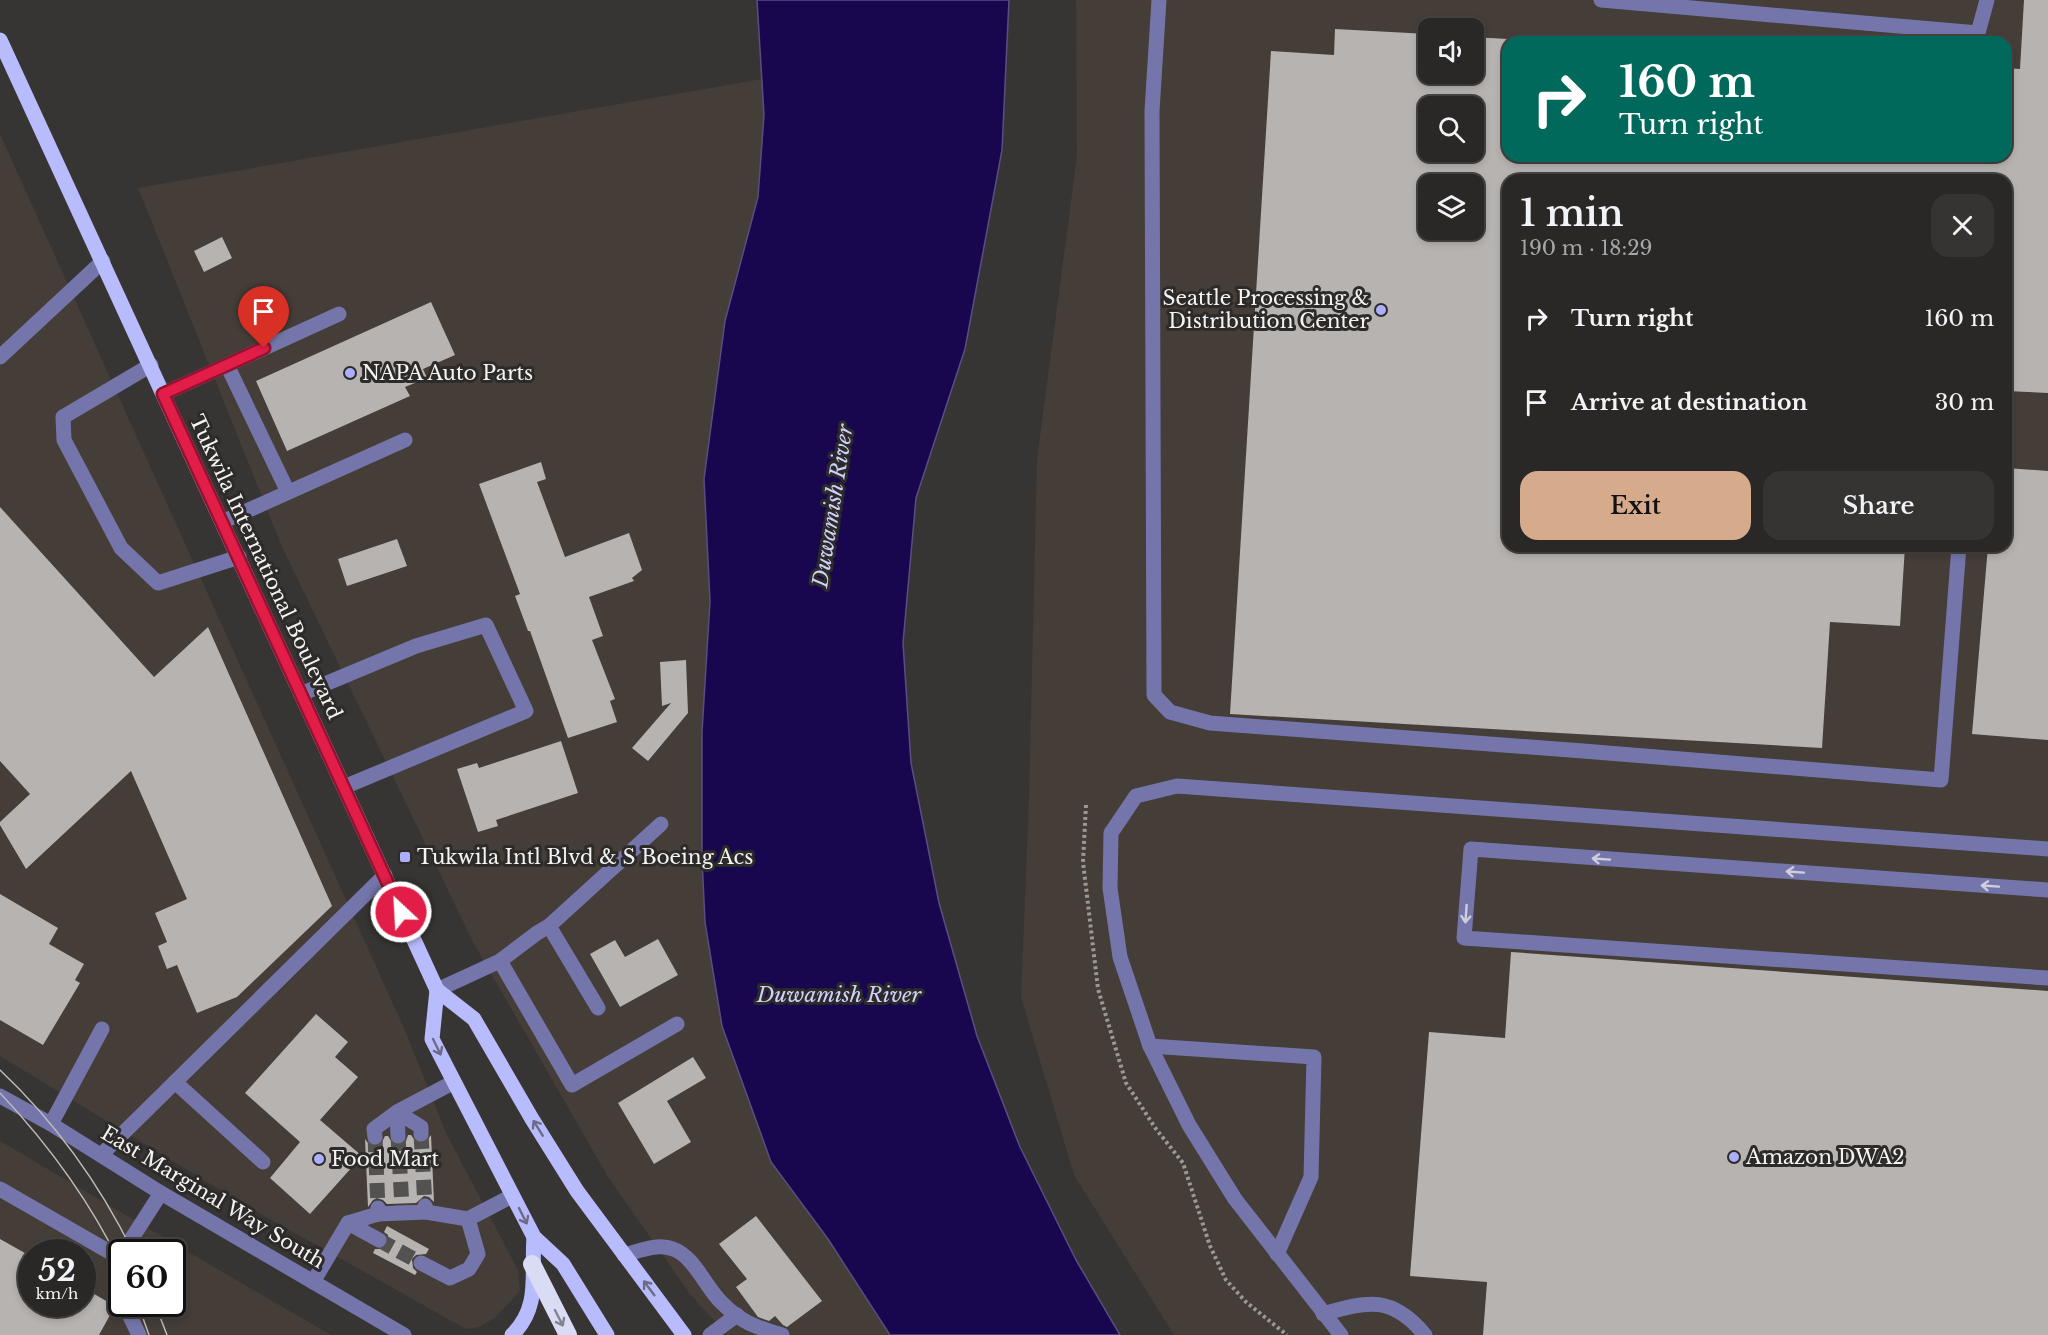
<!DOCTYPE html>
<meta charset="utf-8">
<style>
body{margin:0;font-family:"Libre Baskerville",serif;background:#353432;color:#f1f3f6;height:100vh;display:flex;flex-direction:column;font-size:22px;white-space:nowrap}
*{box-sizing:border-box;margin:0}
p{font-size:20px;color:#a5a6a7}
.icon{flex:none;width:33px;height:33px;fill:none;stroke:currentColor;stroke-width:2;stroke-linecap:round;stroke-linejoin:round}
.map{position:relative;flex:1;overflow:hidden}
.sheet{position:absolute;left:1502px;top:174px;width:510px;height:378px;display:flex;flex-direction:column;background:#292826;border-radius:18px;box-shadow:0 3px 9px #0003,0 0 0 2px #454443}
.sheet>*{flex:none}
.banner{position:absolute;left:1502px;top:36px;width:510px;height:126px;border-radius:18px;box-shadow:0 3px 9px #0003,0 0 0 2px #454443;background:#00695c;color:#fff;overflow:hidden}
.fabs{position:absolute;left:1418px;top:18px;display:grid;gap:12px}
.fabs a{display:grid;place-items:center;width:66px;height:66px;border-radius:12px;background:#292826;box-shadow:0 3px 9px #0003,0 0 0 2px #454443;font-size:30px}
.speed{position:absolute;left:18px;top:1239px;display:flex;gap:12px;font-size:30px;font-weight:700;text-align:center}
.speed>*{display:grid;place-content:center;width:78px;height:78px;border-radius:50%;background:#292826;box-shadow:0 3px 9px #0003,0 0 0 2px #454443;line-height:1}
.speed small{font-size:15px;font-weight:400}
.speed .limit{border:3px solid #111;border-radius:9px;background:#fff;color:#111}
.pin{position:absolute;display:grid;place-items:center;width:51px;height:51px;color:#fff;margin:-62px -26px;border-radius:50% 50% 50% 0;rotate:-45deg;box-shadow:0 0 6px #0007}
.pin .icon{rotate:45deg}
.me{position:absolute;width:66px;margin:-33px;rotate:335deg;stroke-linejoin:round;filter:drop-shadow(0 0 4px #0008)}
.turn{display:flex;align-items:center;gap:21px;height:126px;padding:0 18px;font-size:27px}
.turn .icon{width:78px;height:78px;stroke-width:2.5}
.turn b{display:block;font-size:42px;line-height:51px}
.round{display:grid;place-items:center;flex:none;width:63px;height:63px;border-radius:18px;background:#353432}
.head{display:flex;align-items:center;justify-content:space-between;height:102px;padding:0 18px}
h1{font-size:36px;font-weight:600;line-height:45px}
.button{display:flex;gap:12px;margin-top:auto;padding:12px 18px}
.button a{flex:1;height:69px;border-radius:18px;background:#d6ab8b;color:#111;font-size:24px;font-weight:600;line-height:69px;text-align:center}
.button a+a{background:#353432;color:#f1f3f6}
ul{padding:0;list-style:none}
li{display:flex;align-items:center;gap:18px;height:84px;padding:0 18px}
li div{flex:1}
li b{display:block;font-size:22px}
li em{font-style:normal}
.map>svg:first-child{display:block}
.built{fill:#453d37;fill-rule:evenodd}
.water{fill:#18074f;stroke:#5a4e80;stroke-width:1.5}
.building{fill:#b6b3b1;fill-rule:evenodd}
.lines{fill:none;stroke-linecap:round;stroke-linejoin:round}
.minor-tunnel{stroke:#545250;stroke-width:15;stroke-dasharray:15 8;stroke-linecap:butt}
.path{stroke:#9b9997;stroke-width:4;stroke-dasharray:3 3;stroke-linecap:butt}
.minor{stroke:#7476ab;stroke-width:15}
.major{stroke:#b9bcfc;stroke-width:15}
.highway{stroke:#dadcf6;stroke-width:18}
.tram{stroke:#bdbbba;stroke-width:1.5}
.oneway{stroke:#cecedd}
.oneway2{stroke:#6c6c88}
.oneway3{stroke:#848490}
.route-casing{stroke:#92132f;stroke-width:15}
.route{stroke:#e11d48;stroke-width:10}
.poi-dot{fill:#acaffb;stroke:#2d2b29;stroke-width:2}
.labels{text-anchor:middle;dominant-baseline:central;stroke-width:6;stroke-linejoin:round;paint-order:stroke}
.poi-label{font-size:20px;fill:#f5f3f2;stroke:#2d2b29;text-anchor:start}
.street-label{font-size:20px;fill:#f5f3f2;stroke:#2d2b29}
.water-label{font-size:21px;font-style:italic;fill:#ced1fc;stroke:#2d2b29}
</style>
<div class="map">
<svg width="2048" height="1335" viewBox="0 0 2048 1335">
<rect width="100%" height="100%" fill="#373533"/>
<g class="built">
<path d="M1076,0H2048V1335H1174L1074,1175L1021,997L1029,799L1037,459L1077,156ZM1428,28H1473V74H1428ZM1508,42H2006V156H1508ZM1428,106H1473V152H1428ZM1508,180H2006V546H1508ZM1428,184H1473V230H1428Z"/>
<path d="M762,79L764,115L758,197L725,321L702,732V858L705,922L722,1026L771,1162L828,1239L890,1335H727L690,1294L608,1177L473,942L283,549L138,188Z"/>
<path d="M0,134L403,1026L446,1133L518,1270L520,1291L496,1317L480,1327L466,1329L243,1204L0,1056Z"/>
<path d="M0,1141L214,1267L331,1335H0ZM32,1252H82V1304H32ZM122,1252H172V1304H122Z"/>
</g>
<path class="water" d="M757,0H1009L1002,150L965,349L916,498L903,643L911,763L939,903L977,1036L1020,1147L1076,1260L1120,1335H890L828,1239L771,1162L722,1026L705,922L702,858V732L710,601L704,479L725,321L758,197L764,115Z"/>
<g class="building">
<path d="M2024,0H2048V393L2006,391V180H1508V546H1905L1900,626L1830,622L1822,748L1230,714L1271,51L1334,55L1335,29L1428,34V74H1473V37L1508,39V156H2006V68L2020,69ZM1428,106H1473V152H1428ZM1428,184H1473V230H1428Z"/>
<path d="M222,237L232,258L204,272L194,251Z"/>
<path d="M431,302L455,355L423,369L427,378L405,387L410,396L287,451L256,381Z"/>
<path d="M541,462L546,479L537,482L565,557L629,533L642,570L632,578L634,581L589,597L603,636L592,640L615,699L610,701L617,722L568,738L530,631H528L515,596L520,594L479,484Z"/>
<path d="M2006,468L2048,471V740L1972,734L1988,546H2006Z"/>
<path d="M0,507L154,677L208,627L332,906L237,997L197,1013L177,965L167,969L158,946L167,942L155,913L187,899L131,771L26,869L0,825V822L30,794L0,761Z"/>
<path d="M397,539L407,566L347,586L338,559Z"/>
<path d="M686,660L688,713L648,761L632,748L671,703L662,706L660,662Z"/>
<path d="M561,741L578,793L496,820L498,826L478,832L457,769L477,763L479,768Z"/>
<path d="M0,894L58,928L49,944L84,964L75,980L80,983L43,1045L0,1020Z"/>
<path d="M658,939L678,975L620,1007L590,954L615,940L625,957Z"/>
<path d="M1511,952L2048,991V1335H1483L1487,1282L1410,1276L1429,1032L1505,1038Z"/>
<path d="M316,1014L348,1042L335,1057L358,1077L320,1120L362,1156L310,1214L270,1178L300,1142L245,1093Z"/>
<path d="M693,1057L706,1078L667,1101L691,1142L654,1164L618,1103Z"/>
<path d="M408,1135H411L416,1142L422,1144L426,1142L431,1135L434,1202L429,1197L424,1196L416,1203L387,1204L383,1200L377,1198L373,1200L368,1207L365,1139L368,1143L376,1147L381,1144L385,1136H388L393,1144L399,1146L406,1141Z"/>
<path d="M756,1216L822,1301L787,1327L783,1325L775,1316L769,1321L758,1317L736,1287L747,1279L719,1244Z"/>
<path d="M387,1226L429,1249L426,1254L416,1255L412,1259L413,1268L417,1272L415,1275L373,1253L375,1249H384L388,1244V1235L384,1232Z"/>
<path d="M0,1239L32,1257V1304H82V1287L115,1306L99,1335H0Z"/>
</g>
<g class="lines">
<g class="minor-tunnel">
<path d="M421,1134L425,1206"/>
<path d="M398,1136L402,1207"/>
<path d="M375,1137L378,1208"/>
<path d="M379,1240L421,1263"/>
</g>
<path class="path" d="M1086,805L1083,862L1098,989L1126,1083L1156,1129L1183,1163L1210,1246L1226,1280L1246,1302L1287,1335"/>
<g class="minor">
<path d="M1159,0L1152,111L1154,695L1170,712L1210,723L1583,751L1941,780L1959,546"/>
<path d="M1601,0L1978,33L1987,0"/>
<path d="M0,357L103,261"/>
<path d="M151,365L63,417L64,440L121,548L158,583L239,557"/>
<path d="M227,365L339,314"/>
<path d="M163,394L227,365L288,492"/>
<path d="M222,522L405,440"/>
<path d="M301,694L416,646L486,625L526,711L344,787"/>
<path d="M2048,890L1471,849L1464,938L2048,978"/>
<path d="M549,926L661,824"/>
<path d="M500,961L572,1085L677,1024"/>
<path d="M437,990L500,961L537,933L549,926L598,1008"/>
<path d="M1150,1046L1314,1057L1311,1177L1277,1254"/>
<path d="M175,1082L263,1162"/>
<path d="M0,1096L51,1124L161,1193L404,1335"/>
<path d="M51,1124L102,1029"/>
<path d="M398,1136L397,1112L421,1127V1134"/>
<path d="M375,1137L374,1129L397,1112L454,1082"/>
<path d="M101,1155L385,875"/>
<path d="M0,1189L120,1258L122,1277"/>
<path d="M378,1208V1214L426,1212L425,1206"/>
<path d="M426,1212L468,1219L512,1196"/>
<path d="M348,1223L379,1240"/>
<path d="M123,1252L161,1193"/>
<path d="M624,1255C639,1251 658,1243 673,1249C694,1256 706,1288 722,1303C742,1323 756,1327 782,1335"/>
<path d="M421,1263L450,1278L469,1269L478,1254L468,1219"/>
<path d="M313,1282L348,1223L378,1214"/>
<path d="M124,1304L139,1335"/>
<path d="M1323,1314C1368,1301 1392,1295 1425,1335"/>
<path d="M710,1335L737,1315"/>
<path d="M1341,1335L1235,1199L1189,1125L1150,1046L1120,957L1110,888L1111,833L1136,796L1177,786L2048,849"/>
</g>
<g class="major">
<path d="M0,40L437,990L474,1019L532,1119L577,1191L684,1335"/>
<path d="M437,990L432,1039L534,1237L563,1264L607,1335"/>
<path d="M512,1335C541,1307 531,1274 534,1237"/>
</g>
<path class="highway" d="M532,1264L568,1335"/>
<g class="tram">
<path d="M0,1070C54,1121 100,1185 133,1252"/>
<path d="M0,1093C49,1145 91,1203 122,1267"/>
<path d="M138,1304L149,1335"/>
<path d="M155,1304L167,1335"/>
</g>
</g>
<defs><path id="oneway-shaft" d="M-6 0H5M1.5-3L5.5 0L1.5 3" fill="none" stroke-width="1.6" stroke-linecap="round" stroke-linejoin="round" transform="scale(1.5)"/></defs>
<g class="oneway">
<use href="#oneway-shaft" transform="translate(1601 859) rotate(-176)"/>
<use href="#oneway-shaft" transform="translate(1795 872) rotate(-176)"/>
<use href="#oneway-shaft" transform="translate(1990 886) rotate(-176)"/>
<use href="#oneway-shaft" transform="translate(1466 914) rotate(94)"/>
</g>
<g class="oneway2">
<use href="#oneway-shaft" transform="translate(437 1047) rotate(64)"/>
<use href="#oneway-shaft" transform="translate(538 1128) rotate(-122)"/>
<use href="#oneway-shaft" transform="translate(523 1216) rotate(63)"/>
<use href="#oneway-shaft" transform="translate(649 1288) rotate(-127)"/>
</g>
<use class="oneway3" href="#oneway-shaft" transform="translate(559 1318) rotate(63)"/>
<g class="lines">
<defs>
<path id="route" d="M264,348L163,394L401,912"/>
</defs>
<use href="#route" class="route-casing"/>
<use href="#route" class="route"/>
</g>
<g class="poi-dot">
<circle cx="1381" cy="310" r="6"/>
<circle cx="350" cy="373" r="6"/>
<rect x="399" y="851" width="12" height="12" rx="3"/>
<circle cx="1734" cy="1157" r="6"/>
<circle cx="319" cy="1159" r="6"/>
</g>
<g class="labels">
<g class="poi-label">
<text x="1369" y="298" text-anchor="end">Seattle Processing &amp;<tspan x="1369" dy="23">Distribution Center</tspan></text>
<text x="362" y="373">NAPA Auto Parts</text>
<text x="417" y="857">Tukwila Intl Blvd &amp; S Boeing Acs</text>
<text x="1746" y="1157">Amazon DWA2</text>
<text x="331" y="1159">Food Mart</text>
</g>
<g class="street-label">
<text transform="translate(266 567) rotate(65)">Tukwila International Boulevard</text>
<text transform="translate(213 1197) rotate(31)">East Marginal Way South</text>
</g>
<g class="water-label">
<text transform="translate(833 506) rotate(-81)">Duwamish River</text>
<text x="839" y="995">Duwamish River</text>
</g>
</g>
</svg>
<div class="fabs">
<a><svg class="icon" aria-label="sound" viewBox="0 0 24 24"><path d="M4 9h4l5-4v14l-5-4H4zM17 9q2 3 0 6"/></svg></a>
<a><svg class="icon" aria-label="search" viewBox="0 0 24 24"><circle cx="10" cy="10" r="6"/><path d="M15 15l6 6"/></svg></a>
<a><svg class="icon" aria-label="layers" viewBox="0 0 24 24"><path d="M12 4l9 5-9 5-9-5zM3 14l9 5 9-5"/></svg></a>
</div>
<div class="speed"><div>52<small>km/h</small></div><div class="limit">60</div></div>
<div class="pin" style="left:264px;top:348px;background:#d93025"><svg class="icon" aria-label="arrive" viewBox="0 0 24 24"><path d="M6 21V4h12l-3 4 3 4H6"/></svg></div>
<svg class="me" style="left:401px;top:912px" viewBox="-20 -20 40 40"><circle r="17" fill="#e11d48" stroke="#fff" stroke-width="3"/><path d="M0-11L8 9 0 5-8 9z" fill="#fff"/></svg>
<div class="banner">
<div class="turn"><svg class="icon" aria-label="right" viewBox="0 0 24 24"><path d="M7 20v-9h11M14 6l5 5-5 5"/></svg><div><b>160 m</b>Turn right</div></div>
</div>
<section class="sheet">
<div class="head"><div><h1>1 min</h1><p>190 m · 18:29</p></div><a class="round"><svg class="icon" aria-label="close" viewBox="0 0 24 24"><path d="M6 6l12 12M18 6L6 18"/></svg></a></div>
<ul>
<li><svg class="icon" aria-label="right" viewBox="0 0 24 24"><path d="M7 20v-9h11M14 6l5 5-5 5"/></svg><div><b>Turn right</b></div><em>160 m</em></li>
<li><svg class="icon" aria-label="arrive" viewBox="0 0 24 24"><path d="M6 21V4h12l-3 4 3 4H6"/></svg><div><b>Arrive at destination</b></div><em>30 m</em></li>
</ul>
<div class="button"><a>Exit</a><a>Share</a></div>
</section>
</div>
